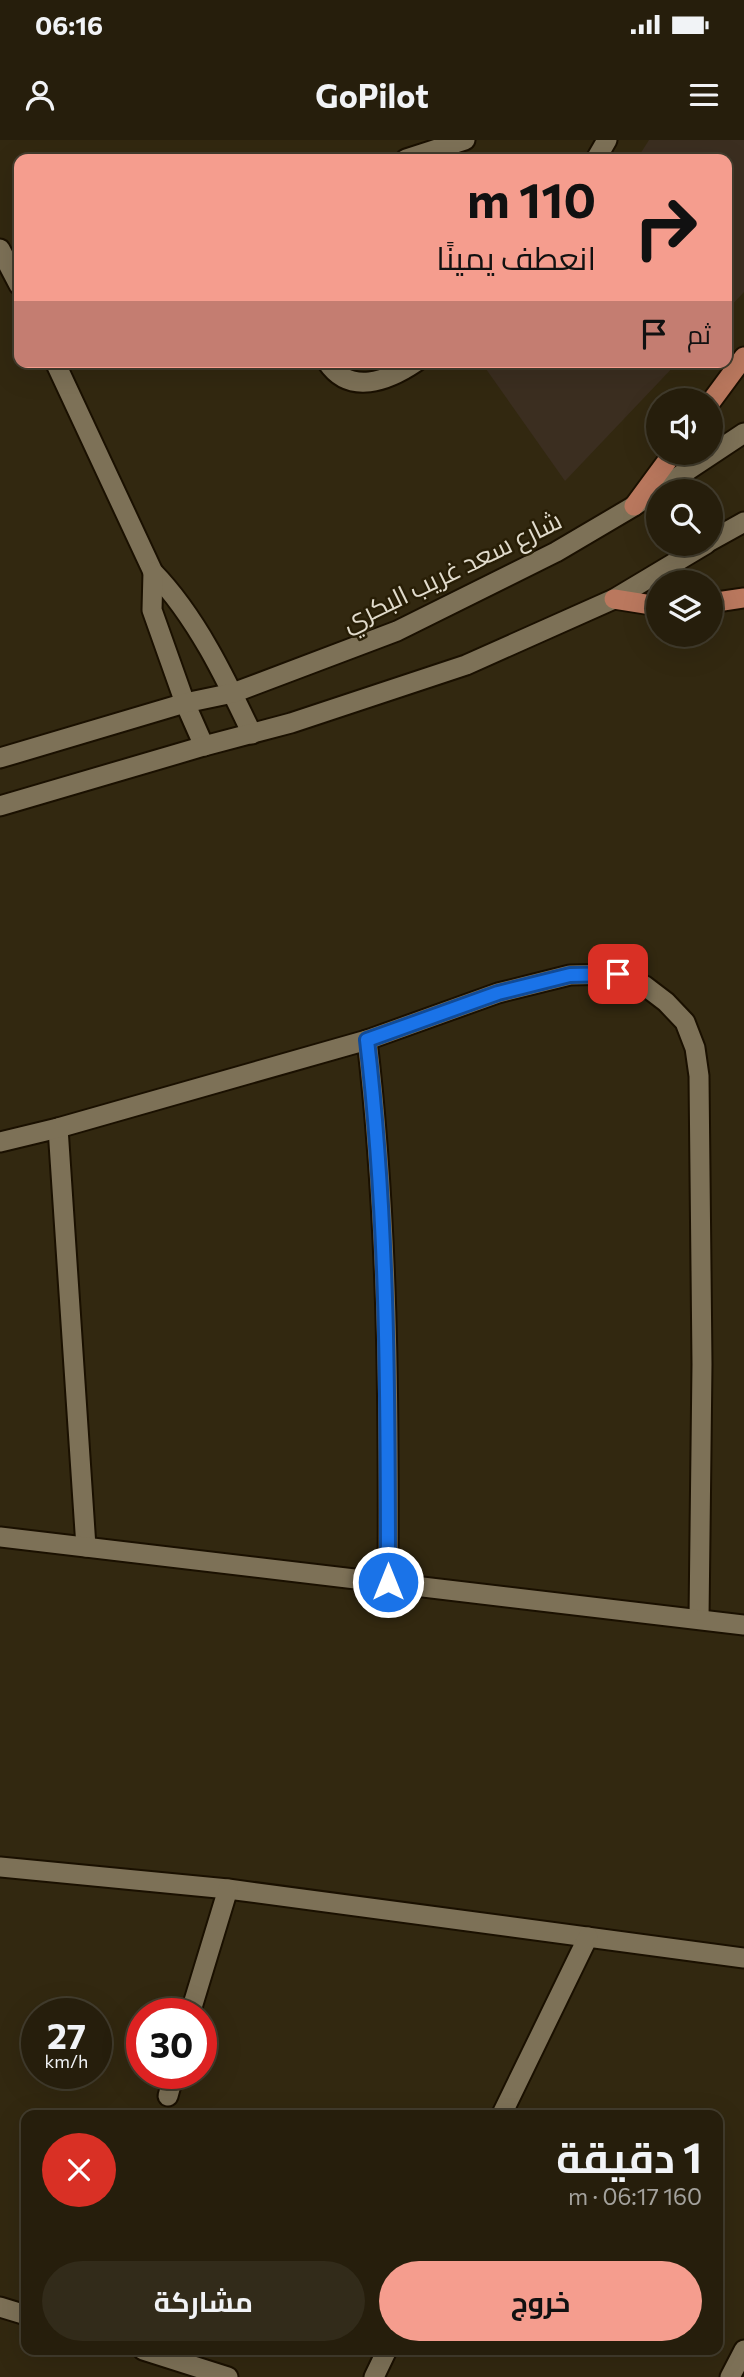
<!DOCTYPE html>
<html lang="ar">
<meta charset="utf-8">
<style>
body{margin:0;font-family:Commissioner,Cairo,sans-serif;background:#322b1a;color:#f1f3f6;direction:rtl;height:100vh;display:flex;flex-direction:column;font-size:26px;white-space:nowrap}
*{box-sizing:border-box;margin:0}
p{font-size:23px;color:#a4a29d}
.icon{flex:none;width:38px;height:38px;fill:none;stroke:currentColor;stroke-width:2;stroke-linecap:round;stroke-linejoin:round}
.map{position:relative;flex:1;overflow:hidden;direction:ltr}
.panel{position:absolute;left:21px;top:1970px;width:702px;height:245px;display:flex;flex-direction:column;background:#261e0c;border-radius:14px;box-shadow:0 7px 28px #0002,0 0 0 2px #423c2d;direction:rtl}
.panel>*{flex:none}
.banner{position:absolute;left:14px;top:14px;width:718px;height:214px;border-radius:14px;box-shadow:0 7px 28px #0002,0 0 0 2px #423c2d;direction:rtl;background:#f59d8e;color:#111;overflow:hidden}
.controls{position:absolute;left:646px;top:248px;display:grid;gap:14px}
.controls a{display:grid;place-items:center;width:77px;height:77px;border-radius:50%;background:#261e0c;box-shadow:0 7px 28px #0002,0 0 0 2px #423c2d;font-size:35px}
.speed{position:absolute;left:21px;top:1858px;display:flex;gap:14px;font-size:35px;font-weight:700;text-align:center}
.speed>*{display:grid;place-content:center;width:91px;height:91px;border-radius:50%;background:#261e0c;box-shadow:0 7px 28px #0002,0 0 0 2px #423c2d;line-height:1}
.speed small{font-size:18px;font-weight:400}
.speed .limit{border:10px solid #d22;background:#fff;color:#111}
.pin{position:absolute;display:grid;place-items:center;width:60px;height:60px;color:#fff;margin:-30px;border-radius:14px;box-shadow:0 4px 10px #0006}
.me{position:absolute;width:77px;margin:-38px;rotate:0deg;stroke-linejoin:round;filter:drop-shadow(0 0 5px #0008)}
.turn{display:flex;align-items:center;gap:24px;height:147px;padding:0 21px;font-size:32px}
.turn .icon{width:91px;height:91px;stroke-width:2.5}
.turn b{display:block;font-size:49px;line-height:60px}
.then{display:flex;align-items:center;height:66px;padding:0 21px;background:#0003;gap:14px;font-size:26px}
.round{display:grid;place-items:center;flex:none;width:74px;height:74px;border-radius:37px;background:#322b1a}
.head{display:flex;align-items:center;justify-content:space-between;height:119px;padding:0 21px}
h1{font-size:42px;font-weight:700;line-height:52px}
.action{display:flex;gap:14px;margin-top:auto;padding:14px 21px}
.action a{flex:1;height:80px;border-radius:42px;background:#f59d8e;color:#111;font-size:28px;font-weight:700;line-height:80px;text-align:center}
.action a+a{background:#322b1a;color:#f1f3f6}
.status{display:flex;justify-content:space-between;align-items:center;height:49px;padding:0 35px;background:#261e0c;direction:ltr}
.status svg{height:19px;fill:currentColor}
header{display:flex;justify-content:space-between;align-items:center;height:91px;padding:0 21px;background:#261e0c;font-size:32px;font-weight:700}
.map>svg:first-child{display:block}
.commercial{fill:#3b2e20}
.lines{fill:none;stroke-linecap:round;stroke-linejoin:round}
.minor-casing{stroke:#1a1000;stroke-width:23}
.primary-casing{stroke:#1a1000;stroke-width:23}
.minor{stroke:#7d7157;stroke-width:19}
.primary{stroke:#ba785e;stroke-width:19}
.route-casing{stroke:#114b97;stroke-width:18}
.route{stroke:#1a73e8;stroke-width:12}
.labels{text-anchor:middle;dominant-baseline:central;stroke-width:5;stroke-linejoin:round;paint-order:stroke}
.street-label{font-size:26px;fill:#e1dbcc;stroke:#281e06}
</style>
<div class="status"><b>06:16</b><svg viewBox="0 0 49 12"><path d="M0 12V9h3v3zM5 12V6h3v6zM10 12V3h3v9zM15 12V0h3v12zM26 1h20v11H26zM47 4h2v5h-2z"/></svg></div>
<header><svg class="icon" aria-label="menu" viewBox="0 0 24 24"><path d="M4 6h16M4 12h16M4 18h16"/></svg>GoPilot<svg class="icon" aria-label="person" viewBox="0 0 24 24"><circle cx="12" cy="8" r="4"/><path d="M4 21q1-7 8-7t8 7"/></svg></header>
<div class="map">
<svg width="744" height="2237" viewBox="0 0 744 2237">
<rect width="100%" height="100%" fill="#322810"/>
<g class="commercial">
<path d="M649,0H744V152L726,171V19H637Z"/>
<path d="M491,222H678L565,341L486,229Z"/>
</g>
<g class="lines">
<defs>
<g id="minor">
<path d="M406,19L465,0"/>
<path d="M596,19L607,0"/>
<path d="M0,109L19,145"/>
<path d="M55,222L153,432C196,476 226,539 252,594"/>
<path d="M327,222C350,256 388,241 416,222"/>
<path d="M710,401L744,382"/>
<path d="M153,432L152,470L185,563L204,606"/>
<path d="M0,618L185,563L233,553L397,491L556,412L634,366L744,293"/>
<path d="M0,666L204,606L291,583L466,525L614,459L706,404"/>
<path d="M367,900C388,1079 389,1262 388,1442"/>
<path d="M58,988L86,1407"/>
<path d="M0,1002L58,988L367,900L498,853L570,835L618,834L645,846L666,862L685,882L695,908L699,936L702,1224L699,1479"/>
<path d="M0,1397L744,1485"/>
<path d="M0,1727L228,1749L744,1818"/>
<path d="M190,1874L228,1749"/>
<path d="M168,1956L174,1934"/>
<path d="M501,1976L588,1797"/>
<path d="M0,2167L26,2175"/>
<path d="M143,2210L228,2237"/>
<path d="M374,2237L387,2210"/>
<path d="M730,2237L744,2210"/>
</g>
<g id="primary">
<path d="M710,263L744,217"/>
<path d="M634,366L673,313"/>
<path d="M614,459L658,466"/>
<path d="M710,463L744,458"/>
</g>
</defs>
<use href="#minor" class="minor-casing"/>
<use href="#primary" class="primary-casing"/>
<use href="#minor" class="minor"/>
<use href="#primary" class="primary"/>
</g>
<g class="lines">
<defs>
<path id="route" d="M388,1442C388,1262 388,1079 367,900L498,853L570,835L618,834"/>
</defs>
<use href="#route" class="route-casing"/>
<use href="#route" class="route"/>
</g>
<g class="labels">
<g class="street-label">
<text transform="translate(451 430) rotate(-26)">شارع سعد غريب البكري</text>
</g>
</g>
</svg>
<div class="controls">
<a><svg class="icon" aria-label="sound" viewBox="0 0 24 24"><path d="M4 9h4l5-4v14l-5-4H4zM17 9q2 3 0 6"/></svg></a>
<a><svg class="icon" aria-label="search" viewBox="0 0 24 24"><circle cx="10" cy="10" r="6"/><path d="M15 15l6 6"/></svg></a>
<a><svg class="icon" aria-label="layers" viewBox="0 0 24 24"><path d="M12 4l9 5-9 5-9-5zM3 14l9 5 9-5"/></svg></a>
</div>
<div class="speed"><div>27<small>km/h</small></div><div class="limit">30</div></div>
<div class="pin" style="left:618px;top:834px;background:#d93025"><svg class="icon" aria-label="arrive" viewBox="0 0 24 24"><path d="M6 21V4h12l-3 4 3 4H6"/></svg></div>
<svg class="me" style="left:388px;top:1442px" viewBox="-20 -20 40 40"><circle r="17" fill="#1a73e8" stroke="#fff" stroke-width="3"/><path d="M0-11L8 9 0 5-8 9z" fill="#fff"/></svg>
<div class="banner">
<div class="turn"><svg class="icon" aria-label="right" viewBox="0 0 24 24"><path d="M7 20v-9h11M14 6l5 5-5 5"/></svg><div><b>110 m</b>انعطف يمينًا</div></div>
<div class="then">ثم<svg class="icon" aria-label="arrive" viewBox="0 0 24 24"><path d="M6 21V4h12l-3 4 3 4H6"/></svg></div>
</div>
<section class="panel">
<div class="head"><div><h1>1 دقيقة</h1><p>160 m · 06:17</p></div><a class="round" style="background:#d93025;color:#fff"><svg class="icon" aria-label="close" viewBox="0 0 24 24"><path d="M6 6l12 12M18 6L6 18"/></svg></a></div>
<div class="action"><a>خروج</a><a>مشاركة</a></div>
</section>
</div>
